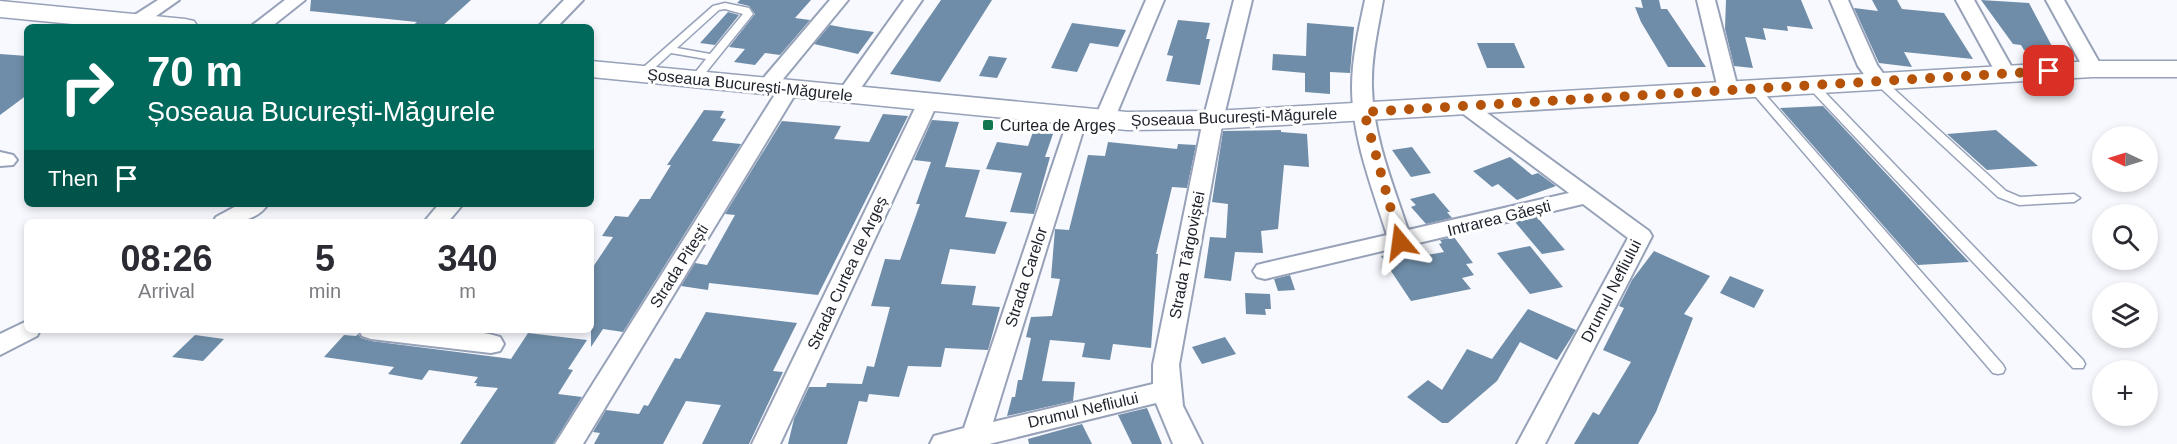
<!DOCTYPE html>
<meta charset="utf-8">
<style>
body{margin:0;font-family:Helvetica,sans-serif;background:#f7f7f7;color:#2b2b33;height:100vh;display:flex;flex-direction:column;font-size:22px;white-space:nowrap}
*{box-sizing:border-box;margin:0}
p{font-size:20px;color:#7c7c81}
.icon{flex:none;width:33px;height:33px;fill:none;stroke:currentColor;stroke-width:2;stroke-linecap:round;stroke-linejoin:round}
.map{position:relative;flex:1;overflow:hidden}
.side{position:absolute;left:24px;top:219px;width:570px;height:114px;display:flex;flex-direction:column;background:#fff;border-radius:9px;box-shadow:0 3px 9px #0003}
.side>*{flex:none}
.guide{position:absolute;left:24px;top:24px;width:570px;height:183px;border-radius:9px;box-shadow:0 3px 9px #0003;background:#00695c;color:#fff;overflow:hidden}
.needle{width:39px;rotate:274deg}
.tools{position:absolute;left:2092px;top:126px;display:grid;gap:12px}
.tools a{display:grid;place-items:center;width:66px;height:66px;border-radius:50%;background:#fff;box-shadow:0 3px 9px #0003;font-size:30px}
.pin{position:absolute;display:grid;place-items:center;width:51px;height:51px;color:#fff;margin:-26px;border-radius:12px;box-shadow:0 3px 9px #0006}
.me{position:absolute;width:66px;margin:-33px;rotate:344deg;stroke-linejoin:round;filter:drop-shadow(0 0 4px #0008)}
.turn{display:flex;align-items:center;gap:21px;height:126px;padding:0 24px;font-size:27px}
.turn .icon{width:78px;height:78px;stroke-width:2.5}
.turn b{display:block;font-size:42px;line-height:51px}
.then{display:flex;align-items:center;height:57px;padding:0 24px;background:#0003;gap:12px;font-size:22px}
.eta{display:flex;justify-content:space-evenly;align-items:center;height:102px;text-align:center}
.eta b{font-size:36px;font-weight:700;line-height:42px}
.map>svg:first-child{display:block}
.building{fill:#6f8da8}
.lines{fill:none;stroke-linecap:round;stroke-linejoin:round}
.service-casing{stroke:#97a1b8;stroke-width:3}
.minor-casing{stroke:#97a1b8;stroke-width:4}
.secondary-casing{stroke:#97a1b8;stroke-width:3}
.service{fill:#fff;fill-rule:evenodd}
.minor{fill:#fff;fill-rule:evenodd}
.secondary{fill:#fff;fill-rule:evenodd}
.route{stroke:#b45309;stroke-width:10;stroke-dasharray:0 18}
.poi-dot{fill:#0f774f;stroke:#fff;stroke-width:2}
.labels{text-anchor:middle;dominant-baseline:central;stroke-width:6;stroke-linejoin:round;paint-order:stroke}
.street-label{font-size:16px;fill:#1e222b;stroke:#fff}
.poi-label{font-size:16px;fill:#1e222b;stroke:#fff;text-anchor:start}
</style>
<div class="map">
<svg width="2177" height="444" viewBox="0 0 2177 444">
<rect width="100%" height="100%" fill="#f7f9fe"/>
<g class="building">
<path d="M311,0H471L441,27H411L417,22L310,11Z"/>
<path d="M740,0H811L795,18L810,20L780,55L765,53L755,65L734,62L745,49L729,47L755,14L749,6L737,3Z"/>
<path d="M941,0H992L940,82L890,74Z"/>
<path d="M1641,0H1659L1661,9H1667L1706,67H1668L1641,22L1635,7L1643,8Z"/>
<path d="M1726,0H1801L1813,29L1787,26L1788,31L1763,28L1766,40L1745,37L1753,68L1734,66L1725,29Z"/>
<path d="M1872,0H1897L1902,9L1944,13L1973,59L1904,52L1912,67L1879,63L1854,8L1878,11Z"/>
<path d="M1981,0L2029,3L2054,50H2024L2021,45L2013,44Z"/>
<path d="M728,12L739,15L715,45L700,43Z"/>
<path d="M1178,20L1210,23L1206,39H1210L1200,85L1166,81L1173,56L1167,55Z"/>
<path d="M1072,23L1126,30L1118,47L1090,43L1077,72L1051,68Z"/>
<path d="M1307,23L1354,27L1350,73L1330,72V94L1305,92V73L1272,70L1273,54L1306,56Z"/>
<path d="M830,25L846,28L874,32L858,54L814,44Z"/>
<path d="M1477,43H1514L1525,68H1487Z"/>
<path d="M0,54L27,56V95L0,115Z"/>
<path d="M989,56L1007,58L997,78L979,76Z"/>
<path d="M1823,106L1922,212L1969,262L1918,265L1780,108Z"/>
<path d="M704,110L724,111L720,118L726,119L712,141L741,144L623,332L603,329L591,347V270L613,237L602,236L615,216L628,217L640,199H650L671,165H667Z"/>
<path d="M883,114L908,116L818,295L709,283L708,290L681,286L695,263L707,265L735,215L725,214L782,121L841,126L834,139L869,142Z"/>
<path d="M932,120L959,122L945,167L980,170L965,217L1007,222L995,254L950,249L941,284L976,286L972,305L1000,307L988,350L945,348L941,367L908,366L899,397L869,394L867,402L859,401L847,444H788L794,419L809,387H826L827,383L862,384L867,366L874,367L890,307L871,306L885,259L900,260L920,204H916L931,162L914,160Z"/>
<path d="M1281,130V132L1307,134L1309,167L1284,165L1278,229L1261,231L1263,253L1235,252L1231,281L1204,278L1210,237L1226,238L1228,204L1212,202L1223,131Z"/>
<path d="M1996,130L2038,166L1987,170L1947,134Z"/>
<path d="M1033,132L1053,134L1045,157H1050L1034,214L1010,212L1022,173L986,169L997,142L1028,146Z"/>
<path d="M1108,142L1177,149L1178,144L1196,145L1187,188L1172,187L1156,254H1158L1151,348L1113,344L1110,360L1082,357L1085,343L1050,340L1042,381L1075,382L1073,401L1007,416L1012,397H1015L1018,380H1022L1031,338L1026,337L1031,317L1052,316L1060,279L1051,278L1055,229L1069,230L1088,155L1105,156Z"/>
<path d="M1412,147L1431,173L1411,177L1392,150Z"/>
<path d="M1510,157L1532,175L1538,173L1556,186L1517,200L1498,184L1492,187L1473,171Z"/>
<path d="M1434,193L1450,212H1447L1452,218L1426,224L1411,207L1416,205L1410,199Z"/>
<path d="M1537,217L1565,250L1542,254L1515,222Z"/>
<path d="M1454,237L1473,263L1466,264L1474,275L1462,278L1471,289L1411,301L1381,256L1401,252L1405,259L1444,252L1439,244L1442,243L1440,240Z"/>
<path d="M1530,246L1563,287L1530,294L1497,253Z"/>
<path d="M1654,251L1710,276L1684,314L1693,318L1656,412L1638,444H1574L1593,412L1599,415L1631,362L1603,350L1624,308L1619,306L1632,280Z"/>
<path d="M1290,275L1295,290L1278,291L1274,279Z"/>
<path d="M1730,276L1764,290L1754,308L1720,293Z"/>
<path d="M1245,293L1270,294L1271,309H1265L1266,315L1246,314Z"/>
<path d="M1528,309L1576,330L1557,360L1520,342L1497,381L1448,423H1442L1407,397L1428,380L1442,390L1467,349L1492,359Z"/>
<path d="M706,312L797,323L773,371L783,372L749,444H702L721,405L686,401L663,444H594L600,433L593,432L606,410L639,414L644,405L648,406L675,358L680,359Z"/>
<path d="M528,333L587,340L568,369L573,370L558,394L582,397L553,444H460L498,388L476,386L477,383H474L478,377L429,370L422,380L388,374L394,367L324,357L344,335L356,336L358,334L361,338L371,341L511,359Z"/>
<path d="M195,335L224,339L203,361L172,357Z"/>
<path d="M1225,337L1236,354L1202,364L1192,347Z"/>
<path d="M1147,408L1162,444H1132L1118,415Z"/>
<path d="M1082,424L1092,444H1029L1028,439Z"/>
</g>
<g class="lines">
<defs>
<g id="service">
<path d="M725,3L749,8L753,14L699,81H691L690,79L706,59L671,53L646,76H638L637,74L638,72L713,6ZM725,9L743,14L710,54L677,48L719,10Z"/>
<path d="M1878,77L1882,78L2006,191L2020,197L2074,194L2080,198L2074,202L2019,205L1998,197L1874,82L1873,80L1874,78Z"/>
<path d="M1811,81L1815,82L2083,360L2085,364L2083,368H2073L1807,86L1806,84L1807,82Z"/>
<path d="M1753,84L1757,85L2003,365L2005,369L2003,373L1998,374L1993,373L1749,89L1748,87L1749,85Z"/>
</g>
<g id="minor">
<path d="M158,0H179L142,26H130L127,22L130,18Z"/>
<path d="M285,0H305L271,27H250Z"/>
<path d="M564,0H583L557,27H538Z"/>
<path d="M830,0H848L774,90H760L757,86L760,82Z"/>
<path d="M904,0H922L854,98H840L837,94Z"/>
<path d="M1146,0H1164L1114,120L1111,124H1097L1094,120Z"/>
<path d="M1234,0H1252L1223,120L1179,365L1183,406L1202,444H1173L1156,403L989,444H930L934,436L964,428L1070,114H1084L1087,118L993,422L1153,384V365L1203,120Z"/>
<path d="M1365,0H1383C1378,29 1371,58 1372,87C1373,137 1393,184 1408,230L1569,193L1458,110L1455,106L1458,102H1472L1649,231L1652,236L1545,444H1517L1628,238L1583,204L1410,245L1400,250L1395,248L1265,279L1257,277L1253,271L1257,265L1265,263L1387,235C1372,187 1352,138 1352,87C1352,57 1359,29 1365,0Z"/>
<path d="M1697,0H1715L1738,89L1735,93H1721L1718,89Z"/>
<path d="M1830,0H1848L1877,65L1888,80L1885,84H1871L1858,66Z"/>
<path d="M1956,0H1974L2015,73L2012,77H1998Z"/>
<path d="M2046,0H2064L2103,69L2100,73H2086Z"/>
<path d="M789,82L799,88L583,444H555L779,88Z"/>
<path d="M928,96L935,98L938,102L780,444H752L918,102L921,98Z"/>
<path d="M0,152L13,155L17,160L13,165L0,166Z"/>
<path d="M240,204H268C256,223 232,222 213,222L216,217Z"/>
<path d="M439,204H463L448,222H424Z"/>
<path d="M27,321V330H40L37,336L0,355V334Z"/>
<path d="M359,330C404,330 456,324 500,337L504,344L500,351L491,353L371,339L362,336Z"/>
</g>
<g id="secondary">
<path d="M0,1L185,19L194,21L198,27H103L0,17Z"/>
<path d="M591,61L1127,112L1213,111L2093,61H2177V77H2093L1213,129L1127,130L591,77Z"/>
</g>
</defs>
<use href="#service" class="service-casing"/>
<use href="#minor" class="minor-casing"/>
<use href="#secondary" class="secondary-casing"/>
<use href="#service" class="service"/>
<use href="#minor" class="minor"/>
<use href="#secondary" class="secondary"/>
</g>
<g class="lines">
<path class="route" d="M1400,242L1364,112L2049,71"/>
</g>
<rect class="poi-dot" x="982" y="119" width="12" height="12" rx="3"/>
<g class="labels">
<g class="street-label">
<text transform="translate(750 85) rotate(6)">Șoseaua București-Măgurele</text>
<text transform="translate(1234 117) rotate(-2)">Șoseaua București-Măgurele</text>
<text transform="translate(1499 218) rotate(-14)">Intrarea Găești</text>
<text transform="translate(1187 255) rotate(-79)">Strada Târgoviștei</text>
<text transform="translate(679 266) rotate(-58)">Strada Pitești</text>
<text transform="translate(847 273) rotate(-65)">Strada Curtea de Argeș</text>
<text transform="translate(1026 277) rotate(-72)">Strada Carelor</text>
<text transform="translate(1611 291) rotate(-63)">Drumul Nefliului</text>
<text transform="translate(1083 410) rotate(-13)">Drumul Nefliului</text>
</g>
<g class="poi-label">
<text x="1000" y="125">Curtea de Argeș</text>
</g>
</g>
</svg>
<div class="tools">
<a><svg class="needle" viewBox="-14 -14 28 28"><path d="M0-13l5 13h-10z" fill="#e53935"/><path d="M0 13l5-13h-10z" fill="#7c7c81"/></svg></a>
<a><svg class="icon" aria-label="search" viewBox="0 0 24 24"><circle cx="10" cy="10" r="6"/><path d="M15 15l6 6"/></svg></a>
<a><svg class="icon" aria-label="layers" viewBox="0 0 24 24"><path d="M12 4l9 5-9 5-9-5zM3 14l9 5 9-5"/></svg></a>
<a>+</a>
</div>
<div class="pin" style="left:2049px;top:71px;background:#d93025"><svg class="icon" aria-label="arrive" viewBox="0 0 24 24"><path d="M6 21V4h12l-3 4 3 4H6"/></svg></div>
<svg class="me" style="left:1400px;top:242px" viewBox="-20 -20 40 40"><path d="M0-17L14 15 0 8-14 15z" fill="#b45309" stroke="#fff" stroke-width="4"/></svg>
<div class="guide">
<div class="turn"><svg class="icon" aria-label="right" viewBox="0 0 24 24"><path d="M7 20v-9h11M14 6l5 5-5 5"/></svg><div><b>70 m</b>Șoseaua București-Măgurele</div></div>
<div class="then">Then<svg class="icon" aria-label="arrive" viewBox="0 0 24 24"><path d="M6 21V4h12l-3 4 3 4H6"/></svg></div>
</div>
<section class="side">
<div class="eta">
<div><b>08:26</b><p>Arrival</p></div>
<div><b>5</b><p>min</p></div>
<div><b>340</b><p>m</p></div>
</div>
</section>
</div>
